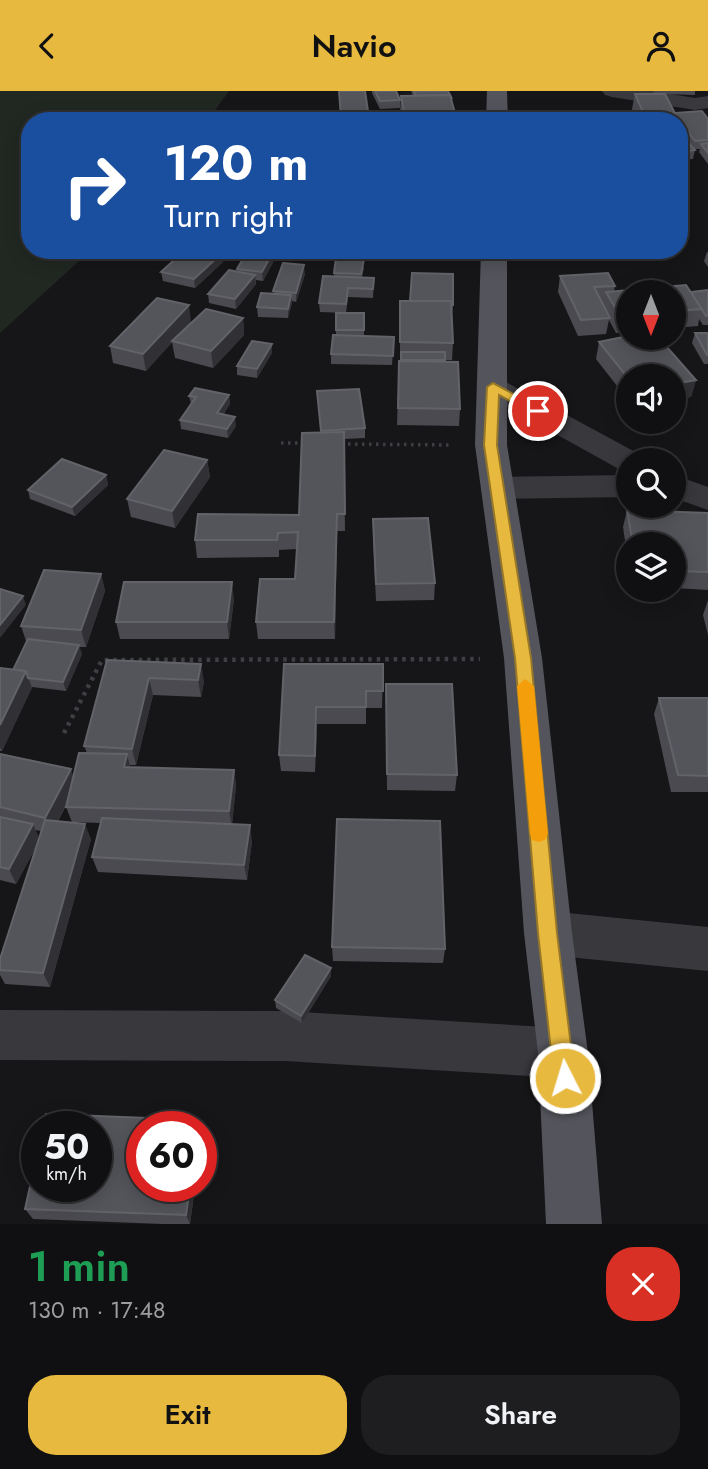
<!DOCTYPE html>
<meta charset="utf-8">
<style>
body{margin:0;font-family:Jost,sans-serif;background:#1e1e20;color:#f1f3f6;height:100vh;display:flex;flex-direction:column;font-size:26px;white-space:nowrap}
*{box-sizing:border-box;margin:0}
p{font-size:23px;color:#9c9d9f}
.icon{flex:none;width:38px;height:38px;fill:none;stroke:currentColor;stroke-width:2;stroke-linecap:round;stroke-linejoin:round}
.map{position:relative;height:1133px;overflow:hidden}
.details{display:flex;flex-direction:column;background:#101012;flex:1}
.details>*{flex:none}
.guide{position:absolute;left:21px;top:21px;width:667px;height:147px;border-radius:28px;box-shadow:0 4px 18px #0003,0 0 0 2px #303032;background:#1a4fa0;color:#fff;overflow:hidden}
.needle{width:46px;rotate:180deg}
.buttons{position:absolute;left:616px;top:189px;display:grid;gap:14px}
.buttons a{display:grid;place-items:center;width:70px;height:70px;border-radius:50%;background:#101012;box-shadow:0 4px 18px #0003,0 0 0 2px #303032;font-size:35px}
.speed{position:absolute;left:21px;top:1020px;display:flex;gap:14px;font-size:35px;font-weight:700;text-align:center}
.speed>*{display:grid;place-content:center;width:91px;height:91px;border-radius:50%;background:#101012;box-shadow:0 4px 18px #0003,0 0 0 2px #303032;line-height:1}
.speed small{font-size:18px;font-weight:400}
.speed .limit{border:10px solid #d22;background:#fff;color:#111}
.pin{position:absolute;display:grid;place-items:center;width:60px;height:60px;color:#fff;margin:-30px;border:4px solid #fff;border-radius:50%;box-shadow:0 2px 7px #0007}
.me{position:absolute;width:77px;margin:-38px;rotate:355deg;stroke-linejoin:round;filter:drop-shadow(0 0 5px #0008)}
.turn{display:flex;align-items:center;gap:24px;height:147px;padding:0 28px;font-size:32px}
.turn .icon{width:91px;height:91px;stroke-width:2.5}
.turn b{display:block;font-size:49px;line-height:60px}
.round{display:grid;place-items:center;flex:none;width:74px;height:74px;border-radius:28px;background:#1e1e20}
.summary{display:flex;align-items:center;justify-content:space-between;height:119px;padding:0 28px}
h1{font-size:42px;font-weight:600;line-height:52px;color:#1e9e55}
.action{display:flex;gap:14px;margin-top:auto;padding:14px 28px}
.action a{flex:1;height:80px;border-radius:28px;background:#e8b93f;color:#111;font-size:28px;font-weight:600;line-height:80px;text-align:center}
.action a+a{background:#1e1e20;color:#f1f3f6}
header{display:flex;justify-content:space-between;align-items:center;height:91px;padding:0 28px;background:#e8b93f;color:#111;font-size:32px;font-weight:600}
.map>svg:first-child{display:block}
.green{fill:#212822}
.lines{fill:none;stroke-linecap:round;stroke-linejoin:round}
.path-far1{stroke:#3e3f44;stroke-width:3.5;stroke-dasharray:2.5 4.5;stroke-linecap:butt}
.path{stroke:#3e3f44;stroke-width:4.5;stroke-dasharray:3.5 5;stroke-linecap:butt}
.street{fill:#38383d;fill-rule:evenodd}
.primary{fill:#54555c;fill-rule:evenodd}
.wall{fill:#4a4a50;fill-rule:evenodd}
.shaded-wall{fill:#313135}
.building{fill:#54555b;stroke:#626369;stroke-width:2}
.route{fill:#e8b93f;stroke:#977829;stroke-width:2}
.slow{fill:#f59e0b}
</style>
<header><svg class="icon" aria-label="back" viewBox="0 0 24 24"><path d="M15 5l-7 7 7 7"/></svg>Navio<svg class="icon" aria-label="person" viewBox="0 0 24 24"><circle cx="12" cy="8" r="4"/><path d="M4 21q1-7 8-7t8 7"/></svg></header>
<div class="map">
<svg width="708" height="1133" viewBox="0 0 708 1133">
<rect width="100%" height="100%" fill="#161618"/>
<path class="green" d="M0,0H229L207,30H30V159H91L0,242Z"/>
<g class="lines">
<g class="path-far1">
<path d="M281,352H308"/>
<path d="M341,353L451,354"/>
</g>
<path class="path" d="M64,642L102,569L480,568"/>
<g class="street">
<path d="M602,0H652L695,7L708,5V17L695,19L612,6L605,4Z"/>
<path d="M493,287L504,290L639,363L644,369H628V380L617,377L482,302L478,296L482,290Z"/>
<path d="M628,384V406L498,408L486,405L481,397L486,389L498,386Z"/>
<path d="M674,384L708,396V419L674,407Z"/>
<path d="M548,820L708,836V880L548,864L531,857L524,842L531,827Z"/>
<path d="M0,919L285,920L563,937L581,944L588,962L581,980L563,987L285,970L0,969Z"/>
</g>
<g class="primary">
<path d="M487,0H507L508,30H486Z"/>
<path d="M481,159H507V354L542,567L572,842L588,962L602,1133H546L538,962L524,842L504,567L475,354Z"/>
</g>
</g>
<g class="wall">
<path d="M339,0L369,27V30H341Z"/>
<path d="M372,0H396L400,9V17L380,18L372,2Z"/>
<path d="M411,0H448L452,8L455,30H402L400,20L401,5H413Z"/>
<path d="M653,0H695V4L665,3L675,22L708,28V73L699,61L700,58H694L695,59L693,68L679,69V30H637L632,18L635,3H654ZM681,42L687,50L679,51Z"/>
<path d="M185,159H225L221,162L223,171L195,197L163,190L161,181Z"/>
<path d="M295,159H327L325,164L295,162Z"/>
<path d="M336,159H363L360,168L364,177L362,186L374,187L373,207L348,206L346,222L320,221L319,212L334,185Z"/>
<path d="M707,161H708V176L704,170Z"/>
<path d="M277,164L263,190L256,189V193L236,218L209,212L208,203L237,181V178Z"/>
<path d="M305,183L296,211L292,210L288,227L258,226L257,216L274,203L273,200Z"/>
<path d="M560,185L615,195L614,200L691,201L708,199V234H703L699,228L698,235L674,237V201H628V241L616,242L609,229L606,243L578,245L558,201Z"/>
<path d="M400,210L453,214L452,223L453,252L452,269H445V271L460,318L459,335L397,334L399,270H400Z"/>
<path d="M336,222H364V245L394,246L392,274L331,273V263L336,244Z"/>
<path d="M243,227L244,244L213,277L175,267L172,251L146,280L113,272L110,255L191,231L178,245Z"/>
<path d="M695,242H708V273H704L692,252Z"/>
<path d="M599,251L696,289L691,306L674,309V285H628V309L596,268Z"/>
<path d="M272,253V262L257,287L237,284V275Z"/>
<path d="M317,300L365,337V347L344,348L345,440H337L335,548H258L256,531L295,488L297,458L279,459V466L197,467L195,449L299,424L321,342Z"/>
<path d="M229,304L230,313L223,324L236,335L228,347L181,338L180,329L191,313L189,305Z"/>
<path d="M207,369L210,386L175,437L131,426L127,408Z"/>
<path d="M106,384L108,394L75,425L30,408L28,399Z"/>
<path d="M627,419L708,422V499L674,497V453H628V470L623,436Z"/>
<path d="M373,428L435,492L434,509L376,510L373,445Z"/>
<path d="M101,483L105,500L86,556H79L82,563L66,600L32,596L2,660H0V577L13,579L26,550L21,535Z"/>
<path d="M234,508L229,548H120L116,531Z"/>
<path d="M708,509V544L703,524Z"/>
<path d="M107,569L204,590L201,606L153,604L136,674H130V676L234,679L236,695L232,733L252,750L247,789L98,781L92,766L101,732L72,731L66,716L68,711L58,730L91,748L50,896L5,893L0,884V868L36,756L16,793L0,789V663L73,687L87,662L84,655ZM35,739L41,740L39,747Z"/>
<path d="M284,573H383L382,617H366V633H317L315,681L281,680L279,664Z"/>
<path d="M386,593L457,684L455,700L387,699Z"/>
<path d="M659,607H708V701H671L654,623Z"/>
<path d="M332,856L445,858L443,872L333,870Z"/>
<path d="M331,877V885L302,932L276,917L275,909Z"/>
<path d="M142,1096H195L190,1133H163L33,1128L25,1118Z"/>
</g>
<g class="shaded-wall">
<path d="M274,159H277V164L263,190L262,181Z"/>
<path d="M360,159H363V161L358,171L359,162Z"/>
<path d="M222,162L223,171L195,197L194,188Z"/>
<path d="M304,174L305,183L296,211V202Z"/>
<path d="M255,184L256,193L236,218L235,208Z"/>
<path d="M291,204L292,213L288,227V218Z"/>
<path d="M189,214L191,231L146,280L143,263Z"/>
<path d="M243,227L244,244L213,277L211,260Z"/>
<path d="M272,253V262L257,287V278Z"/>
<path d="M696,289L691,306L674,309V293Z"/>
<path d="M229,304L230,313L218,332L217,322Z"/>
<path d="M235,326L236,335L228,347L227,338Z"/>
<path d="M207,369L210,386L175,437L172,420Z"/>
<path d="M106,384L108,394L75,425L72,416Z"/>
<path d="M337,423V440L335,548L334,531Z"/>
<path d="M101,483L105,500L86,556L81,539Z"/>
<path d="M232,491L234,508L229,548L227,531Z"/>
<path d="M23,505L26,514L0,547V534Z"/>
<path d="M79,554L82,563L66,600L63,591Z"/>
<path d="M201,573L204,590L201,606L198,589Z"/>
<path d="M26,580L32,597L2,660L0,656V634Z"/>
<path d="M149,587L153,604L136,674L132,658Z"/>
<path d="M316,616L317,633L315,681V665Z"/>
<path d="M127,663L131,679L124,676Z"/>
<path d="M71,678L76,694L51,743L45,727Z"/>
<path d="M234,679L236,695L232,735L229,720Z"/>
<path d="M33,733L40,749L16,793L9,778Z"/>
<path d="M85,733L91,748L50,896L43,882Z"/>
<path d="M250,734L252,750L247,789L244,774Z"/>
<path d="M331,877V885L302,932L301,925Z"/>
<path d="M190,1096H195L190,1133L186,1124Z"/>
</g>
<g class="building">
<path d="M339,0H365L369,27H341Z"/>
<path d="M375,0H396L400,9L380,10Z"/>
<path d="M414,0H448L452,8L450,4L416,5Z"/>
<path d="M635,3H665L679,30H647Z"/>
<path d="M450,4L456,26L405,27L401,5Z"/>
<path d="M702,20L708,28V49L695,50L674,22Z"/>
<path d="M687,50L695,59L679,61V51Z"/>
<path d="M708,52V62L701,53Z"/>
<path d="M185,159H210L222,162L194,188L161,181Z"/>
<path d="M248,159H274L262,181L237,178Z"/>
<path d="M338,159H360L359,162Z"/>
<path d="M336,167L364,168L361,183L334,182Z"/>
<path d="M283,172L304,174L296,202L273,200Z"/>
<path d="M229,179L255,184L235,208L208,203Z"/>
<path d="M412,182L453,183V214H451V210H410Z"/>
<path d="M608,182L615,195L594,196L610,227L581,229L560,185Z"/>
<path d="M323,185L374,187L373,198L348,197L346,213L319,212Z"/>
<path d="M686,194L702,218L674,220V201H628V224L620,225L606,201Z"/>
<path d="M708,199V225H706L691,201Z"/>
<path d="M261,202L291,204L288,218L257,216Z"/>
<path d="M157,207L189,214L143,263L110,255Z"/>
<path d="M400,210H451L453,252L400,251Z"/>
<path d="M206,218L243,227L211,260L172,250Z"/>
<rect x="336" y="222" width="28" height="17"/>
<path d="M695,242H708V264H707Z"/>
<path d="M333,244L394,246L393,265L331,263Z"/>
<path d="M628,245V247H659L696,289L674,293V285H628V287L599,251Z"/>
<path d="M252,250L272,253L257,278L237,275Z"/>
<rect x="401" y="261" width="44" height="8"/>
<path d="M399,270L458,271L460,318L398,317Z"/>
<path d="M195,297L229,304L217,322L235,326L227,338L180,329L196,306L189,305Z"/>
<path d="M359,298L365,337L321,340L317,300Z"/>
<path d="M344,341L345,423H337L334,531H256L260,488H295L298,441L278,442L277,449H195L198,423L299,424L302,342Z"/>
<path d="M164,359L207,369L172,420L127,408Z"/>
<path d="M62,368L106,384L72,416L28,399Z"/>
<path d="M627,419L708,422V481L674,480V453H633Z"/>
<path d="M428,427L435,492L376,493L373,428Z"/>
<path d="M44,479L101,483L81,539L21,535Z"/>
<path d="M124,491H232L227,531H116Z"/>
<path d="M0,498L23,505L0,534Z"/>
<path d="M28,548L79,554L63,591L28,587L26,580L13,579Z"/>
<path d="M107,569L201,573L198,589L149,587L132,658L84,655Z"/>
<path d="M284,573H383V600H366V616H316L315,665L279,664Z"/>
<path d="M0,577L26,580L0,634Z"/>
<path d="M386,593H452L457,684L387,683Z"/>
<path d="M659,607H708V685L678,684Z"/>
<path d="M79,662L127,663L124,676L234,679L229,720L66,716Z"/>
<path d="M0,663L71,678L45,727L0,716Z"/>
<path d="M0,726L33,733L9,778L0,776Z"/>
<path d="M102,727L250,734L244,774L92,766Z"/>
<path d="M337,728L440,730L445,858L332,856Z"/>
<path d="M45,729L85,733L43,882L0,879V868Z"/>
<path d="M305,864L331,877L301,925L275,909Z"/>
<path d="M46,1023L198,1029L197,1036H142V1096H190L186,1124L25,1118L37,1064V1096H96V1036H43Z"/>
</g>
<path class="route" d="M493,292L545,320L538,324L534,323L499,304L497,354L531,567L557,842L575,987L572,994L565,997L557,994L554,987L538,842L515,567L484,354L487,296Z"/>
<path class="slow" d="M525,588L534,595L548,743L545,749L539,751L532,749L530,743L517,595Z"/>
</svg>
<div class="buttons">
<a><svg class="needle" viewBox="-14 -14 28 28"><path d="M0-13l5 13h-10z" fill="#e53935"/><path d="M0 13l5-13h-10z" fill="#9c9d9f"/></svg></a>
<a><svg class="icon" aria-label="sound" viewBox="0 0 24 24"><path d="M4 9h4l5-4v14l-5-4H4zM17 9q2 3 0 6"/></svg></a>
<a><svg class="icon" aria-label="search" viewBox="0 0 24 24"><circle cx="10" cy="10" r="6"/><path d="M15 15l6 6"/></svg></a>
<a><svg class="icon" aria-label="layers" viewBox="0 0 24 24"><path d="M12 4l9 5-9 5-9-5zM3 14l9 5 9-5"/></svg></a>
</div>
<div class="speed"><div>50<small>km/h</small></div><div class="limit">60</div></div>
<div class="pin" style="left:538px;top:320px;background:#d93025"><svg class="icon" aria-label="arrive" viewBox="0 0 24 24"><path d="M6 21V4h12l-3 4 3 4H6"/></svg></div>
<svg class="me" style="left:565px;top:987px" viewBox="-20 -20 40 40"><circle r="17" fill="#e8b93f" stroke="#fff" stroke-width="3"/><path d="M0-11L8 9 0 5-8 9z" fill="#fff"/></svg>
<div class="guide">
<div class="turn"><svg class="icon" aria-label="right" viewBox="0 0 24 24"><path d="M7 20v-9h11M14 6l5 5-5 5"/></svg><div><b>120 m</b>Turn right</div></div>
</div>
</div>
<section class="details">
<div class="summary"><div><h1>1 min</h1><p>130 m · 17:48</p></div><a class="round" style="background:#d93025;color:#fff"><svg class="icon" aria-label="close" viewBox="0 0 24 24"><path d="M6 6l12 12M18 6L6 18"/></svg></a></div>
<div class="action"><a>Exit</a><a>Share</a></div>
</section>
